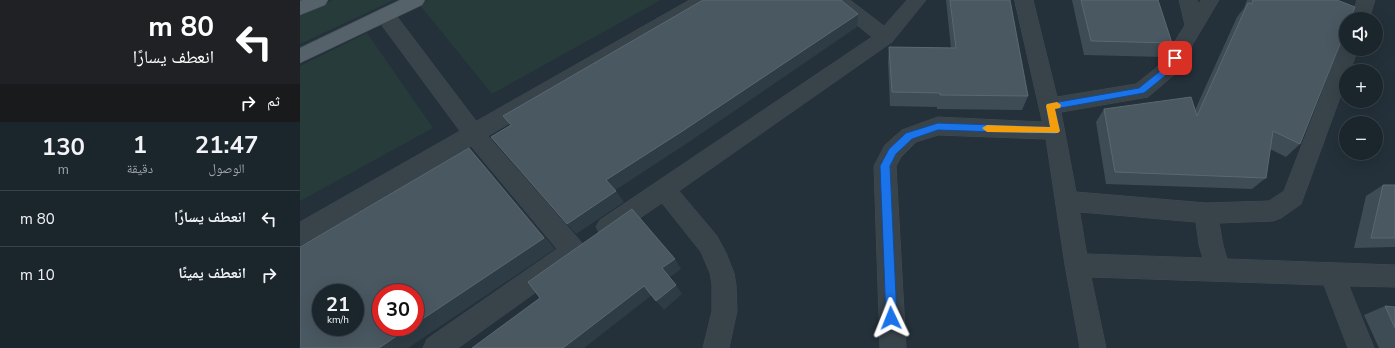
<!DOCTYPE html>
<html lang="ar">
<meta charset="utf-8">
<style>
body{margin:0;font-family:"Nunito Sans","Noto Naskh Arabic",sans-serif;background:#242d34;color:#f1f3f6;direction:rtl;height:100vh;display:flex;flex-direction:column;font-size:15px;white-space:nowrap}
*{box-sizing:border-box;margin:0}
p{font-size:13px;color:#a0a5a9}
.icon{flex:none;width:22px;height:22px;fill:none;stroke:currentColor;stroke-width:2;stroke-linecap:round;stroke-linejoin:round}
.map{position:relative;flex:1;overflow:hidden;direction:ltr}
.side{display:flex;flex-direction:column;background:#1b252c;width:300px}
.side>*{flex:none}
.banner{background:#202124;color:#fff;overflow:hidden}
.controls{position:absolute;left:1039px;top:12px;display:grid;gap:8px}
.controls a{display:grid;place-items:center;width:44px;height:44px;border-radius:50%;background:#1b252c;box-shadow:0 4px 16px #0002,0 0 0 1px #394248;font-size:20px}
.speed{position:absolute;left:12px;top:284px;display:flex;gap:8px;font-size:20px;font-weight:700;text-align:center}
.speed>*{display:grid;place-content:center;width:52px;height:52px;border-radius:50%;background:#1b252c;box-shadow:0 4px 16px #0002,0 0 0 1px #394248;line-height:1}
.speed small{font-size:10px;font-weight:400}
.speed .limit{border:6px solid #d22;background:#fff;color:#111}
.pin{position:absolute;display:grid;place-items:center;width:34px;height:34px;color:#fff;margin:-17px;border-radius:8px;box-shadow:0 2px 6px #0006}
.me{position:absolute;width:44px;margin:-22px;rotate:358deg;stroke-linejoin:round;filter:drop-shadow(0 0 3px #0008)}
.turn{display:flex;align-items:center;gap:14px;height:84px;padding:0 20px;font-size:18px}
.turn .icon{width:52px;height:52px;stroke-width:2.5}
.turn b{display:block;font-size:28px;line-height:34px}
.then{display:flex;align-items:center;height:38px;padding:0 20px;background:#0003;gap:8px;font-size:15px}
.eta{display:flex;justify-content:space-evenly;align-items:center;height:68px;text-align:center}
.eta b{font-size:24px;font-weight:700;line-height:28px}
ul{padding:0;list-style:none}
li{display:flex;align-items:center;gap:12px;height:56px;padding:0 20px;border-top:1px solid #394248}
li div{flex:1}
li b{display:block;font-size:15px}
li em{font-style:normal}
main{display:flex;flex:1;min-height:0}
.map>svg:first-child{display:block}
.green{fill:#263b3a}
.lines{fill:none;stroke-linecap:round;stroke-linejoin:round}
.minor-casing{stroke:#414c53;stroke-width:1}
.primary-casing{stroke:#414c53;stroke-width:1}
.minor{fill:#38434a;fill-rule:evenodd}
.primary{fill:#56626a;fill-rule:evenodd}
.wall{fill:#3d4c55}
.shaded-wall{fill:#2e3c45}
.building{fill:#4a5862;stroke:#5a6871;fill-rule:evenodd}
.route{fill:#1a73e8;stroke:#114b97}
.slow{fill:#f59e0b}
</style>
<main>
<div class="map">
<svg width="1095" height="348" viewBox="0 0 1095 348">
<rect width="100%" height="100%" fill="#24313a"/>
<g class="green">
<path d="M33,0H94L0,44V15Z"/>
<path d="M128,0H361L192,94L119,4Z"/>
<path d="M67,33L133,128L0,201V66Z"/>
</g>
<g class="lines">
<defs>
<g id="minor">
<path d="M390,0H413L410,5L188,136L282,243L286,251L282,259L158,348H123L127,339L257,249L171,146L8,241L0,245V222L160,131L78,20L76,15L78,10L85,8L92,10L176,121Z"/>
<path d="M529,0H550L584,26L607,0H626L592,42L379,191L417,236L426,253L434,273L436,285L437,311L429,348H403L412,311V285L410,273L401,252L362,203L316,234L308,237L300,234L296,227L300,220L572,37L532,5Z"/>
<path d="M715,0H733L757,97L836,84L861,64L885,25L879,0H897L898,4L901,0H919L875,74L848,97L761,112L776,192L906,203L969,201L984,191L1041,44L1046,42V49H1058L1050,71H1046V81L1001,204L981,218L973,221L919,223L923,245L927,259L1095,265V287L1049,286L1074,348H1048L1024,285L791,277L806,348H780L765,265L746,139L638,135L616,142L601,157L596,166L606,348H580L574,166L585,145L602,130L638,117L742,122ZM780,212L896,222L899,245L903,258L787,254Z"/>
<path d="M1000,0H1028L1054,9L1057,0H1075L1069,19L1046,20L1003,5Z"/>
</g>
<g id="primary">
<path d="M2,0H28L25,5L0,15V1Z"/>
<path d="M100,0H125L122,5L0,63V48Z"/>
</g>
</defs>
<use href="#minor" class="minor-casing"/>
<use href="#primary" class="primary-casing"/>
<use href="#minor" class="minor"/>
<use href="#primary" class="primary"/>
</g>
<g class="wall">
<path d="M646,0H710L728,96L722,110L637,109V107L590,106L588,62L589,47L651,48Z"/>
<path d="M772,0H858L872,43L863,57L784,55Z"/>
<path d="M947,0H1037L1000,144L986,157L970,149L966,178L952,189L806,184L796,122L804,109L895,110L937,17L944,8Z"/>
<path d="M1083,185H1095V247L1054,248L1066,196Z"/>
<path d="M1085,306L1095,307V348H1079L1064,315Z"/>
</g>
<g class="shaded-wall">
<path d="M558,14L557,27L386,144L314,191L306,180Z"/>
<path d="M169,148L181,161L255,249L108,348H79L110,327H115V324Z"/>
<path d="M316,191L324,202L276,234L267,224Z"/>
<path d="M375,259L381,269L369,278L362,268Z"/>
<path d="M376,285L382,294L364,310L356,301Z"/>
<path d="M344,286L352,295L284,348H263Z"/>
</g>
<g class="building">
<path d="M403,0H541L558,14L381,132L306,180L316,191L267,224L191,137L211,125L203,116Z"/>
<path d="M650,0H710L728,96L640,95V93L592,92L589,47L656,48Z"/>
<path d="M781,0H858L872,43L791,41Z"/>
<path d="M953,0H1037L1055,7L1050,19H1046V29L1000,144L973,131L966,178L815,172L804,109L891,97L897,116L948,3L952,4Z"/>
<path d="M169,148L244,238L115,324V293H81V327H110L79,348H0V247ZM21,293H55V327H21Z"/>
<path d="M1083,185H1095V238H1071Z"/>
<path d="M332,209L375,259L362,268L376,285L356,301L344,286L263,348H172L240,298L228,282Z"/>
<path d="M1085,306L1095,307V328Z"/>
</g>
<path class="route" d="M875,55L879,58L871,71L844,93L755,109L760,131L755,134L638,130L612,139L596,154L590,166L597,318L595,321L591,323L588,321L586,318L580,166L589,149L606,133L638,123L750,127L746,106L747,104L839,88L865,67L872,56Z"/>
<path class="slow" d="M757,102L761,105L760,108L755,109L760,131L758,133L687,132L682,128L687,125L750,127L746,106L747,104Z"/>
</svg>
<div class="controls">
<a><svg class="icon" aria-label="sound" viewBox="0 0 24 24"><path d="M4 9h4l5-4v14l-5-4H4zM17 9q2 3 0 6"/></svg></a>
<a>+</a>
<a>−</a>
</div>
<div class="speed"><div>21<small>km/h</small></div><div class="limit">30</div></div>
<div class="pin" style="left:875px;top:58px;background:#d93025"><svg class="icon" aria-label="arrive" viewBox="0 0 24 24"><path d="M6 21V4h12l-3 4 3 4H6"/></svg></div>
<svg class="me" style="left:591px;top:318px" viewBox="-20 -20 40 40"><path d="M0-17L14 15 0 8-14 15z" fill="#1a73e8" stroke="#fff" stroke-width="4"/></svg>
</div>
<section class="side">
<div class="banner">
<div class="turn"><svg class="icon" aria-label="left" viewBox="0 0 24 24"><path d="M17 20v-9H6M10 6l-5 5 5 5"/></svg><div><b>80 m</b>انعطف يسارًا</div></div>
<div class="then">ثم<svg class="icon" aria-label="right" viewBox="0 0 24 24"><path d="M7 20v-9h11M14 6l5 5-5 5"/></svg></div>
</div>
<div class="eta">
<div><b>21:47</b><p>الوصول</p></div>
<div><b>1</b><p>دقيقة</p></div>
<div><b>130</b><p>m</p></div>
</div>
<ul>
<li><svg class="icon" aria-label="left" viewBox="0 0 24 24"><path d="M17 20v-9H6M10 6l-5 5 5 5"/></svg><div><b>انعطف يسارًا</b></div><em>80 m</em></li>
<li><svg class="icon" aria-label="right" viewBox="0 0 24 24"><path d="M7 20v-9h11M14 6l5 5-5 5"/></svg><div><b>انعطف يمينًا</b></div><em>10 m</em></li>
</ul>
</section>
</main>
